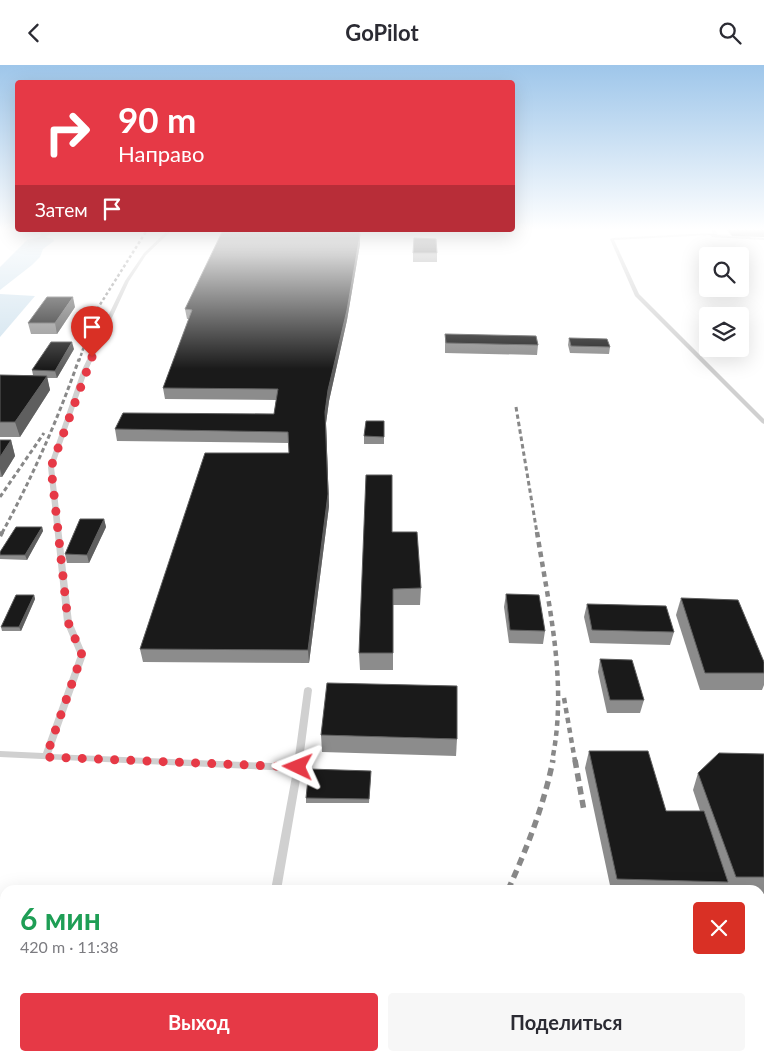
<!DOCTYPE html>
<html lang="ru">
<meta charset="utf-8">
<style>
body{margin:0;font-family:Lato,sans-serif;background:#f7f7f7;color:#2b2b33;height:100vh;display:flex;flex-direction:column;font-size:19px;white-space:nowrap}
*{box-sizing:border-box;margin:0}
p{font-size:16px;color:#7c7c81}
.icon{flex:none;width:28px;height:28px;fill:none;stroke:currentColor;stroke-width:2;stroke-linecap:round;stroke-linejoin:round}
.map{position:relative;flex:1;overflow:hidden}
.sheet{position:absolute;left:0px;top:820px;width:765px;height:176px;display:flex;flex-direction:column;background:#fff;border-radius:15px 15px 0 0;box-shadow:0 5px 20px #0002}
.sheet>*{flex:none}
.guide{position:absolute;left:15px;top:15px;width:500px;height:152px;border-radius:5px;box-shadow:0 5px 20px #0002;background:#e63946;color:#fff;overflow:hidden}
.controls{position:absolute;left:699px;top:182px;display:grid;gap:10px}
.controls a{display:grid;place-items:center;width:50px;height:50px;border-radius:5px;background:#fff;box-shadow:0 5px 20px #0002;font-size:25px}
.pin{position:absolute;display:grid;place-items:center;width:42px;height:42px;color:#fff;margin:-51px -21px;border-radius:50% 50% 50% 0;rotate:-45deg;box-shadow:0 0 5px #0007}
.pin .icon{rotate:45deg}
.me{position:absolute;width:55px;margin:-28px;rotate:272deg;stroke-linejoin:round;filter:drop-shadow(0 0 4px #0008)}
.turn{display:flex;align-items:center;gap:18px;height:105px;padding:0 20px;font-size:22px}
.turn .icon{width:65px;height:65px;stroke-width:2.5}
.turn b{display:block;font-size:35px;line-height:42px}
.then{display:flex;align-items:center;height:48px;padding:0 20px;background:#0003;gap:10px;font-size:19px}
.round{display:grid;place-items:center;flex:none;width:52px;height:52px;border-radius:5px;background:#f7f7f7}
.head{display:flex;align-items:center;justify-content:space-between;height:85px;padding:0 20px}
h1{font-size:30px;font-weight:700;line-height:38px;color:#1e9e55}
.primary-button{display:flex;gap:10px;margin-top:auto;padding:10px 20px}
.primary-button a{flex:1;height:58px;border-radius:5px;background:#e63946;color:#fff;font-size:20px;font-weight:700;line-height:58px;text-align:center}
.primary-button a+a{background:#f7f7f7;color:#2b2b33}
header{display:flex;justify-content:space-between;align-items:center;height:65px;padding:0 20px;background:#fff;font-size:22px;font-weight:700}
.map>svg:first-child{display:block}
.water{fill:#cfe2ee}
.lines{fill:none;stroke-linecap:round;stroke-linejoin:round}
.service{fill:#d0d0d0;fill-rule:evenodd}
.minor{fill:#d0d0d0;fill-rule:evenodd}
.rail-far3{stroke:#888;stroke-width:2.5;stroke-dasharray:3 2.5;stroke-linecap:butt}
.rail-far2{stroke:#888;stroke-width:3;stroke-dasharray:4.5 3;stroke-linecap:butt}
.rail-far1{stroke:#888;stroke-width:4.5;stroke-dasharray:5.5 4.5;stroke-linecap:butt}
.rail{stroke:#888;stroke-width:5.5;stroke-dasharray:8 5.5;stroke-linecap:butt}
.wall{fill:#8c8c8c}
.shaded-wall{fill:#5f5f5f}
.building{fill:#1a1a1a;stroke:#5f5f5f}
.route{stroke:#e63946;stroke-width:9;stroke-dasharray:0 16.2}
</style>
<header><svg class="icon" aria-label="back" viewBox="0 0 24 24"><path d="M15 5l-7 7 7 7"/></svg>GoPilot<svg class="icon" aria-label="search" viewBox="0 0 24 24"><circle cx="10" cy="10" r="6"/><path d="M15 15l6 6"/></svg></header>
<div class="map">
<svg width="764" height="996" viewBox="0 0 764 996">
<rect width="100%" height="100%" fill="#fff"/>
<g class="water">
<path d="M41,167L52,168L45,172L53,174L54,176L43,184L40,192L32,200L0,225V202L27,175L40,172Z"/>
<path d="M0,229L35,231L0,272Z"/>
</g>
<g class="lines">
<g class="service">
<path d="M710,164H714L718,169L716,170L764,173V175L712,172L710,170L614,175L639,229L764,354V359L762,358L635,231L610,174L612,173L713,168Z"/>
<path d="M168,165H172L146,190L129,216L87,307L54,402L72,557L86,590L51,689L294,699L304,625L305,623L308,622L311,623L312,625L302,703L281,825H271L293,706L0,692V686L43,688L78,590L64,557L48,402L81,307L125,216L144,188Z"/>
</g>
<path class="minor" d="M247,991H269L268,996H246Z"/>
<path class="rail-far3" d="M79,296L96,246L147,165"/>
<g class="rail-far2">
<path d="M516,342L537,468"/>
<path d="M0,432L44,368"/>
<path d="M2,468C32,413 58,354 79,294"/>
</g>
<g class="rail-far1">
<path d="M537,467C549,543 568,619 552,696"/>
<path d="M0,471L2,467"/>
<path d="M564,633L575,696"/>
</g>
<g class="rail">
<path d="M575,695L584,746"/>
<path d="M508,825C527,783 544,740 553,695"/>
<path d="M427,996L429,991"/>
</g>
</g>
<g class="wall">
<path d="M728,164H764V172L732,171L727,165Z"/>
<path d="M360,170V179L347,255L329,336L326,358L329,441L309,598L143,597L140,584L289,388V378L117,376L115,364L274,349L276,335L165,334L163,323L189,254H187L185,244Z"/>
<rect x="413" y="188" width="24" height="9"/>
<path d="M75,242L57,269H31L28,258Z"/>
<path d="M445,269L538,280L537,290L445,288Z"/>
<path d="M569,273L610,282L609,289L570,288L568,280Z"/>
<path d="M74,284L57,313H47L50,325L20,372H0V310H33L32,305Z"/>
<path d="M384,356V379H364V371Z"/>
<path d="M0,375H11L15,391L2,412H0Z"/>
<path d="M104,454L106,462L89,498H67L65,489Z"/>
<path d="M42,462L43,466L27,495L0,494V487Z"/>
<path d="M392,467L421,523L420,540H393V605H360L359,588Z"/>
<path d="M506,529L545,566L543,579L509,578L504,542Z"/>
<path d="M34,530L35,534L21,566H2L1,562Z"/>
<path d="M681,533L764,597V620L762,625H700L676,550Z"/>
<path d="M587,539L674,567L670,580L590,578L584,552Z"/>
<path d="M600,594L644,635L640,648H607L598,607Z"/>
<path d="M321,670L457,674L456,691L322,687Z"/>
<path d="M589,686L666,746H700L693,725L698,708L764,689V829H760V825H727L726,822L725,825H611L585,703Z"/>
<path d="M371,710L369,738H306V733Z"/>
<path d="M0,915L5,916V991H14V992L0,991Z"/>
<path d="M646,991H760L764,996H647Z"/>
</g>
<g class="shaded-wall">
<path d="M360,170V179L347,255L329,336L326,358L329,441L309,598L308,585L325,347L328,325Z"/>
<path d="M73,232L75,242L57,269L55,258Z"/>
<path d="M72,277L74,284L57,313L55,306Z"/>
<path d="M47,311L50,325L20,372L15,357Z"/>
<path d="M11,375L15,391L2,412L0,404V392Z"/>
<path d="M104,454L106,462L89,498L87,490Z"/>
<path d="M42,462L43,466L27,495L25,490Z"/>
<path d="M34,530L35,534L21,566L19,562Z"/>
<path d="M158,991H166L165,996H157Z"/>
</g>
<g class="building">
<path d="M223,165H359L360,170L347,245L328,325L325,347L328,429L308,585L140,584L205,388H289L288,367L115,364L123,348L274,349L278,324L163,323L192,245L185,244Z"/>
<path d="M414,173L436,174L437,188H413Z"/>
<path d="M47,232H73L55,258H28Z"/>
<path d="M445,269L536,271L538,280L446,278Z"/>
<path d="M569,273L607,274L610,282L571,281Z"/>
<path d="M51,277H72L55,306L32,305Z"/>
<path d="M0,310L47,311L15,357H0Z"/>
<path d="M366,356H384V372L364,371Z"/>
<path d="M0,375H11L0,392Z"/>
<path d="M366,410H392V467H417L421,523L393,524V588H359Z"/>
<path d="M80,454H104L87,490L65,489Z"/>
<path d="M16,462H42L25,490H0V487Z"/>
<path d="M506,529L539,530L545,566L510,565Z"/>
<path d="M16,530H34L19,562H1Z"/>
<path d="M681,533L738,535L764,597V608H705Z"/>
<path d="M587,539L666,541L674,567L592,565Z"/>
<path d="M600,594L632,595L644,635H610Z"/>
<path d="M327,618L457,621V674L321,670Z"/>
<path d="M589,686H648L666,746H704L728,817L617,814Z"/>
<path d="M719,688L764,689V812H736L698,708Z"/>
<path d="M309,704L371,706L369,734L306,733Z"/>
<path d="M0,915L5,916V980H0Z"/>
<path d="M760,928H764V996H654L653,991H760Z"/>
<path d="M72,991H158L157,996H71Z"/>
</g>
<linearGradient id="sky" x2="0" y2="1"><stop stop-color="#9ec6ea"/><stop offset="0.54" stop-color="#fff"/><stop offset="1" stop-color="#fff" stop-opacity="0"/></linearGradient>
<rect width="764" height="304" fill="url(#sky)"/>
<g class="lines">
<path class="route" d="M92,292L51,402L68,557L82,590L46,692L298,702"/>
</g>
</svg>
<div class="controls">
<a><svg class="icon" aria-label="search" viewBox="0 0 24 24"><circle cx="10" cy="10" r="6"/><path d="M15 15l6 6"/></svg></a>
<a><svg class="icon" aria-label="layers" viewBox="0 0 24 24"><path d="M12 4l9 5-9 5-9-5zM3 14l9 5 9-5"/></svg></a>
</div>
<div class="pin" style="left:92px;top:292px;background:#d93025"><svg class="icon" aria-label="arrive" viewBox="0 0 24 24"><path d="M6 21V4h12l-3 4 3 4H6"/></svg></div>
<svg class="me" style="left:298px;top:702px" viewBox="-20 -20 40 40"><path d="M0-17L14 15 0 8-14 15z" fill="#e63946" stroke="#fff" stroke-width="4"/></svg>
<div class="guide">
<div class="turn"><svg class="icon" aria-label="right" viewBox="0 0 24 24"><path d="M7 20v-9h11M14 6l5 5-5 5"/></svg><div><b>90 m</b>Направо</div></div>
<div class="then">Затем<svg class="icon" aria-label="arrive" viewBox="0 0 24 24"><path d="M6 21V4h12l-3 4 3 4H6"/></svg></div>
</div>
<section class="sheet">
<div class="head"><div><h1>6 мин</h1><p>420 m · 11:38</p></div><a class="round" style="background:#d93025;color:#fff"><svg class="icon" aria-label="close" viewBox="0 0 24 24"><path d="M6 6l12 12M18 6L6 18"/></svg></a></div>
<div class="primary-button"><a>Выход</a><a>Поделиться</a></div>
</section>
</div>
